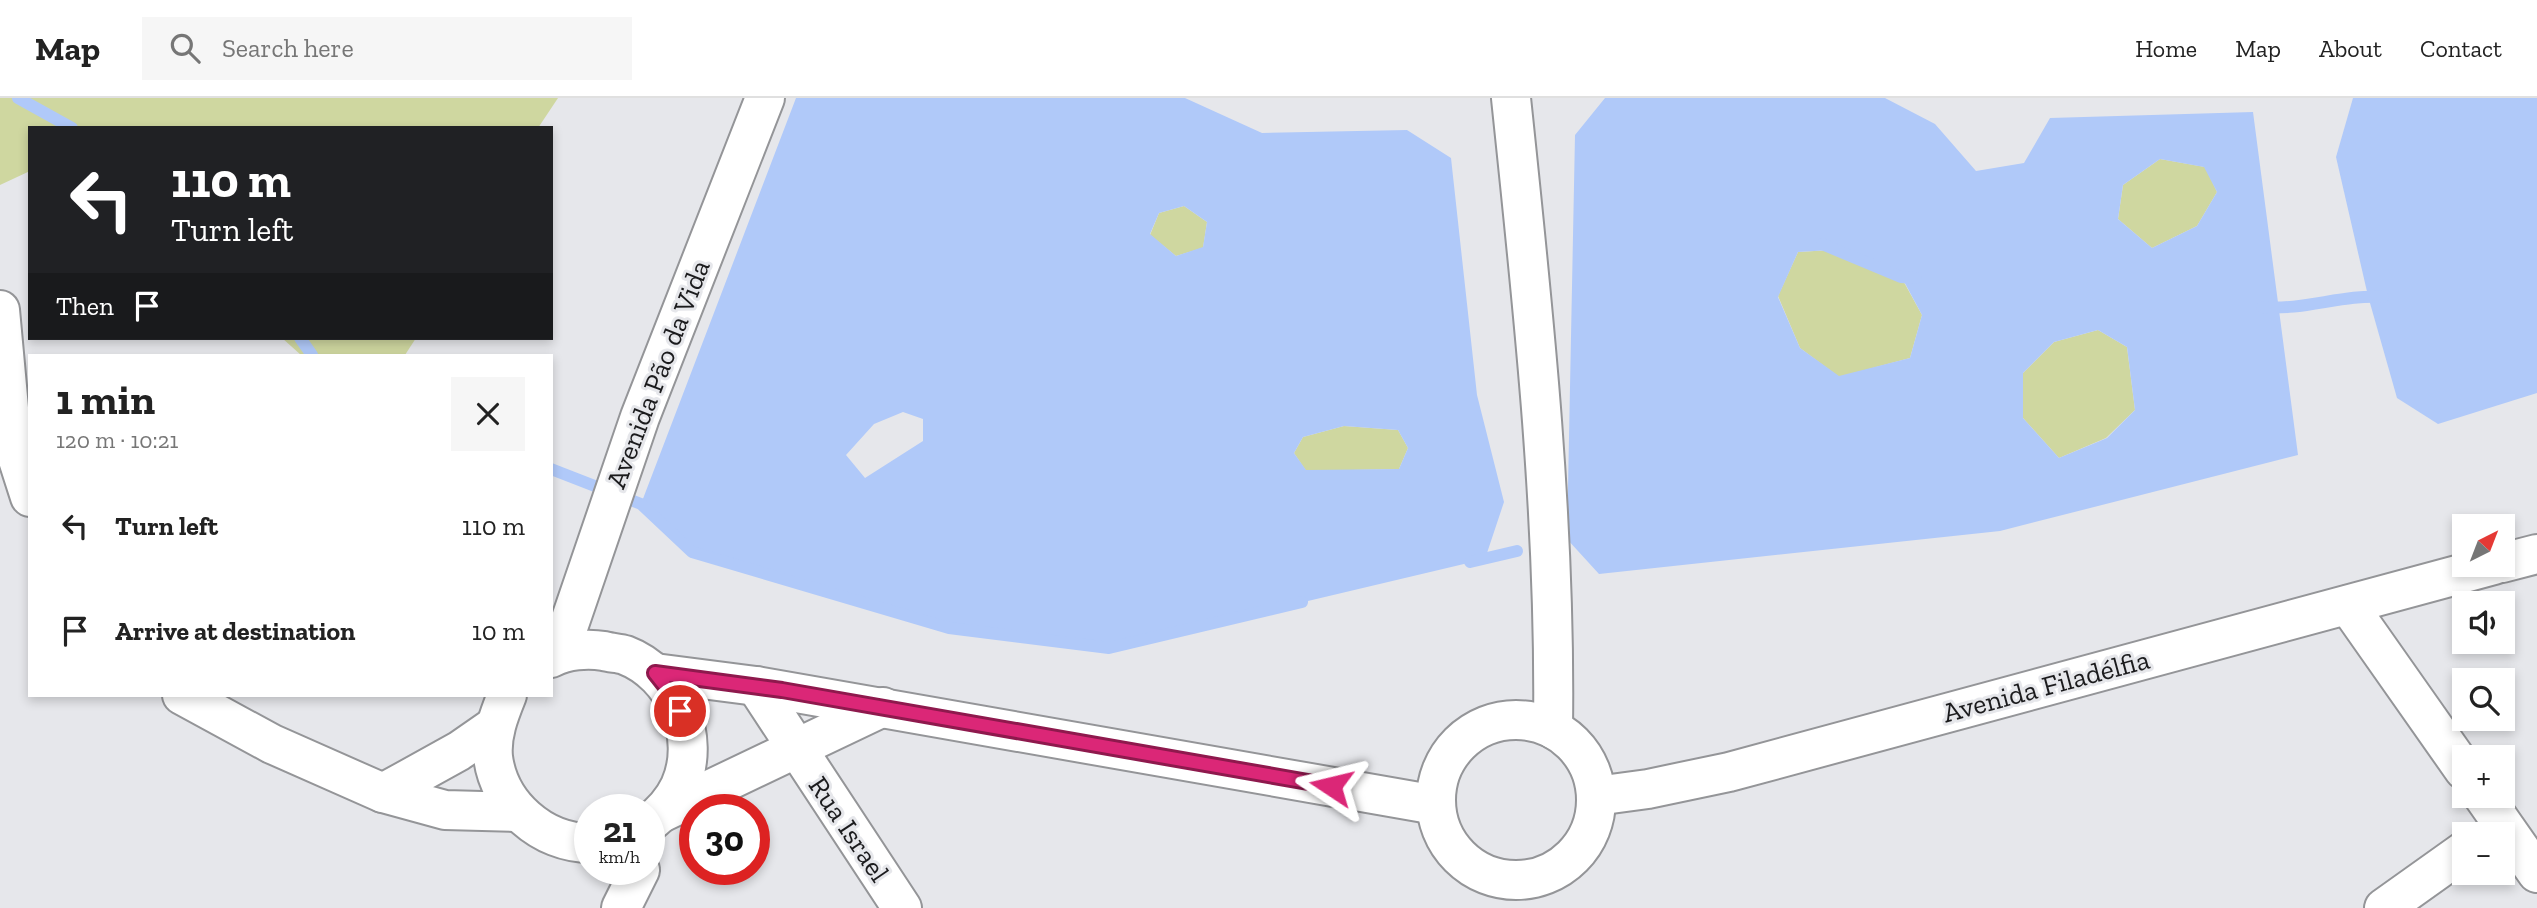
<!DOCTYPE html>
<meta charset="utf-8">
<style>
body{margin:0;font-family:"Zilla Slab",serif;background:#f6f6f6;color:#222;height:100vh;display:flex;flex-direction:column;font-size:26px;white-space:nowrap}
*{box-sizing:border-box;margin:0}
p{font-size:23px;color:#767676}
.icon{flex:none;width:38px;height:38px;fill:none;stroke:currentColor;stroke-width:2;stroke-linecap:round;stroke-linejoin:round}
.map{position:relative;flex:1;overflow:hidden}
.side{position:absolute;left:28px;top:256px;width:525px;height:343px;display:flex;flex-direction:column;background:#fff;border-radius:0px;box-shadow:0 4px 10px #0003}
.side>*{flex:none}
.hud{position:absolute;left:28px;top:28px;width:525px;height:214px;border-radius:0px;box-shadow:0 4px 10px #0003;background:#202124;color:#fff;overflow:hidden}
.needle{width:46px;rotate:42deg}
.controls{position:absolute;left:2452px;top:416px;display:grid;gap:14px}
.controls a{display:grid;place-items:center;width:63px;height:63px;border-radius:0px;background:#fff;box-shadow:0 4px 10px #0003;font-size:35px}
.speed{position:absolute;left:574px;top:696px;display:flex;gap:14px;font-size:35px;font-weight:700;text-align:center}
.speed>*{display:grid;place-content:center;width:91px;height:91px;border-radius:50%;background:#fff;box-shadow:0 4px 10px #0003;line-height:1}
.speed small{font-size:18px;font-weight:400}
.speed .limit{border:10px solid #d22;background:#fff;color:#111}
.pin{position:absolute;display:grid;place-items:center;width:60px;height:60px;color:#fff;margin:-30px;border:4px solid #fff;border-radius:50%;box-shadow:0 2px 7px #0007}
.me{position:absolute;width:77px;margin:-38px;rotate:280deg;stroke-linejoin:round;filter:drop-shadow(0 0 5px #0008)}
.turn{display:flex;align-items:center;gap:24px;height:147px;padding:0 28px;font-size:32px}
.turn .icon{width:91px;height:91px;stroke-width:2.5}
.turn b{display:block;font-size:49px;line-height:60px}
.then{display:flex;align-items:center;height:66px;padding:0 28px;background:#0003;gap:14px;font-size:26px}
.round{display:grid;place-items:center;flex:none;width:74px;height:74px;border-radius:0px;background:#f6f6f6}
.headline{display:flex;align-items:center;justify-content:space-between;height:119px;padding:0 28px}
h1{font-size:42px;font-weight:700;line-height:52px}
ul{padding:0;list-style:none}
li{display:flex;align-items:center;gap:21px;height:105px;padding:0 28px}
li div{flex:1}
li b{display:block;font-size:26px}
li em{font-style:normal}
header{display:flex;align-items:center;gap:42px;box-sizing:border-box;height:98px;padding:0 35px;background:#fff;border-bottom:2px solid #e0e0e0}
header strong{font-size:33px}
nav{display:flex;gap:38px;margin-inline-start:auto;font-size:24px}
.search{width:490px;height:63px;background:#f6f6f6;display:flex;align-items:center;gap:18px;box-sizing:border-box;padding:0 24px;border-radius:0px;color:#767676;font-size:26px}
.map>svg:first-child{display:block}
.green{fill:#cfd7a0}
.water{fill:#b0c9f9;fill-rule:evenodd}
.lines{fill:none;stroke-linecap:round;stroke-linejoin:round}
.stream{stroke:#b0c9f9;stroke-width:12}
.minor-casing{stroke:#949598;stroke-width:42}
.minor{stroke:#fff;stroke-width:38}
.route-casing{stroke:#8e194d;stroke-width:18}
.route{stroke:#db2777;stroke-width:12}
.labels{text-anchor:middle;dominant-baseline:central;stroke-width:6;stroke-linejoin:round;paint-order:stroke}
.street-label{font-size:28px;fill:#1b1b1d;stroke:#e6e7eb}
</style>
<header>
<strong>Map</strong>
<div class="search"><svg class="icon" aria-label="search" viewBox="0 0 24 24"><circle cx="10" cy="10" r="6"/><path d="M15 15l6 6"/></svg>Search here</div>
<nav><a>Home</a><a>Map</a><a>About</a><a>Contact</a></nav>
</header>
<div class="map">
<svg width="2537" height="810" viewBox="0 0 2537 810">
<rect width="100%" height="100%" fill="#e6e7eb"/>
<g class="green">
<path d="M0,0H558L538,30H30V73L0,87Z"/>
<path d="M2160,61L2205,69L2217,94L2197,128L2152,150L2118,121L2123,87Z"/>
<path d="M1184,108L1207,124L1203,150L1176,158L1150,137L1159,115Z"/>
<path d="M1847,151L1900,177L1922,217L1910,260L1839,279L1800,250L1778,198L1798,154Z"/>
<path d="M2098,232L2127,249L2135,312L2106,340L2059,360L2023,320V275L2054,244Z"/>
<path d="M282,240H416L405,257H301Z"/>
<path d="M1344,328L1398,332L1408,350L1399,371L1306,373L1294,355L1303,339Z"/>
</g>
<g class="water">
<path d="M796,0H1185L1262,35L1407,32L1451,60L1477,297L1504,404L1485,461L1109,550L949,530L692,454L641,406ZM1184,108L1207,124L1203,149L1176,158L1150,136L1159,115ZM903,314L923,321V343L865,380L846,357L874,326ZM1344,328L1398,332L1408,350L1399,371L1306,372L1294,355L1303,339Z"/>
<path d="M1605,0H1885L1935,26L1976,73L2024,65L2050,20L2253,14L2298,357L2000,433L1599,476L1567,441L1575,37ZM2160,61L2204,69L2217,94L2197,128L2152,150L2118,121L2123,87ZM1847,151L1900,176L1922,217L1910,260L1839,278L1800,250L1778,199L1798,154ZM2098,232L2127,249L2135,312L2107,340L2059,360L2023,320V275L2054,244Z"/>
<path d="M2353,0H2537V295L2438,326L2397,300L2368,198L2336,59Z"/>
</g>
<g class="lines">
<g class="stream">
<path d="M18,0L72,30"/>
<path d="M1822,146L1901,179L1916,180"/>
<path d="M2262,209C2303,213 2343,196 2383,199"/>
<path d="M300,240L312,257"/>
<path d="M551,371L641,406L692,454L949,530L1109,550L1302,504"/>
<path d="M1470,464L1517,453"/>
</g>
<defs>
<g id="minor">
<path d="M1511,0C1533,209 1556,420 1553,631"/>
<path d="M0,212L12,343L30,399"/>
<path d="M2502,465L2537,456"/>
<path d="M2348,507L2464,672"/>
<path d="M559,556L640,319L765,0"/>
<path d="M551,560C566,552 587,550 604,553C611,555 619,555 625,557C675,576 702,639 680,688C673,703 662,715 649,725"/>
<path d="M655,575L756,588L1436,707"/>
<path d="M756,588L902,810"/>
<path d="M182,597L272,646L383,695L445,712L518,714"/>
<path d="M507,597C499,617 491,637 493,659C499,707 542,745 590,745"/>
<circle cx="1516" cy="702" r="80"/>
<path d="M383,695L459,653L495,628"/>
<path d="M1596,698L1648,691L1729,674L2494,467"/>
<path d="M2483,698L2537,775"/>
<path d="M663,714L883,609"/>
<path d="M621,810L640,772"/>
<path d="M2384,810L2464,753"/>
</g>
</defs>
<use href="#minor" class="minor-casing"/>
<use href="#minor" class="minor"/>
</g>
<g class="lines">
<defs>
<path id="route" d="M680,613L674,599L655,575L782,592L1331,688"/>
</defs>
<use href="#route" class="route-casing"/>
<use href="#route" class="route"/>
</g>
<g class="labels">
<g class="street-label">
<text transform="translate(658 276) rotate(-69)">Avenida Pão da Vida</text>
<text transform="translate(2046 588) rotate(-15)">Avenida Filadélfia</text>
<text transform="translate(849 731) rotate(56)">Rua Israel</text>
</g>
</g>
</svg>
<div class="controls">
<a><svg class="needle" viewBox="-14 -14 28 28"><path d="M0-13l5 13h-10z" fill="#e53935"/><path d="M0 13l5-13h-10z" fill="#767676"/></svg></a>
<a><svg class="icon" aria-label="sound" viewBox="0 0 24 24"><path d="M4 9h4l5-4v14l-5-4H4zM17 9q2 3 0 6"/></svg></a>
<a><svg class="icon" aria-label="search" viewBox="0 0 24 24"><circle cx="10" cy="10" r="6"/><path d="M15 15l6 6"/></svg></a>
<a>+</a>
<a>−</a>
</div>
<div class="speed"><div>21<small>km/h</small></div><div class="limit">30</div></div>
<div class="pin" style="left:680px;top:613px;background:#d93025"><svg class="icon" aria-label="arrive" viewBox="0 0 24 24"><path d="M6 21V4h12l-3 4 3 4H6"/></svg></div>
<svg class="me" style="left:1331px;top:688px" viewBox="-20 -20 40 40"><path d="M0-17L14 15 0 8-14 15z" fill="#db2777" stroke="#fff" stroke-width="4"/></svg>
<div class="hud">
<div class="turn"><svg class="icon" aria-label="left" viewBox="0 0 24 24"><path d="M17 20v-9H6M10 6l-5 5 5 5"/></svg><div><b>110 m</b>Turn left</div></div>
<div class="then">Then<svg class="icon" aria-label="arrive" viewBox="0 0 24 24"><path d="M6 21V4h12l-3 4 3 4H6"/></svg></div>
</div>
<section class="side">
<div class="headline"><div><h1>1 min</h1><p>120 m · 10:21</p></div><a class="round"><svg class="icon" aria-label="close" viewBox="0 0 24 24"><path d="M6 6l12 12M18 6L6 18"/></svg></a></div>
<ul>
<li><svg class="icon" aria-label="left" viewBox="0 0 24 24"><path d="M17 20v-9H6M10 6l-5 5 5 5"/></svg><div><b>Turn left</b></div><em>110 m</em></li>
<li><svg class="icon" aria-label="arrive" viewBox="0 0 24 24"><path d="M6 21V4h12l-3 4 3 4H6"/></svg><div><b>Arrive at destination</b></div><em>10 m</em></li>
</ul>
</section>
</div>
